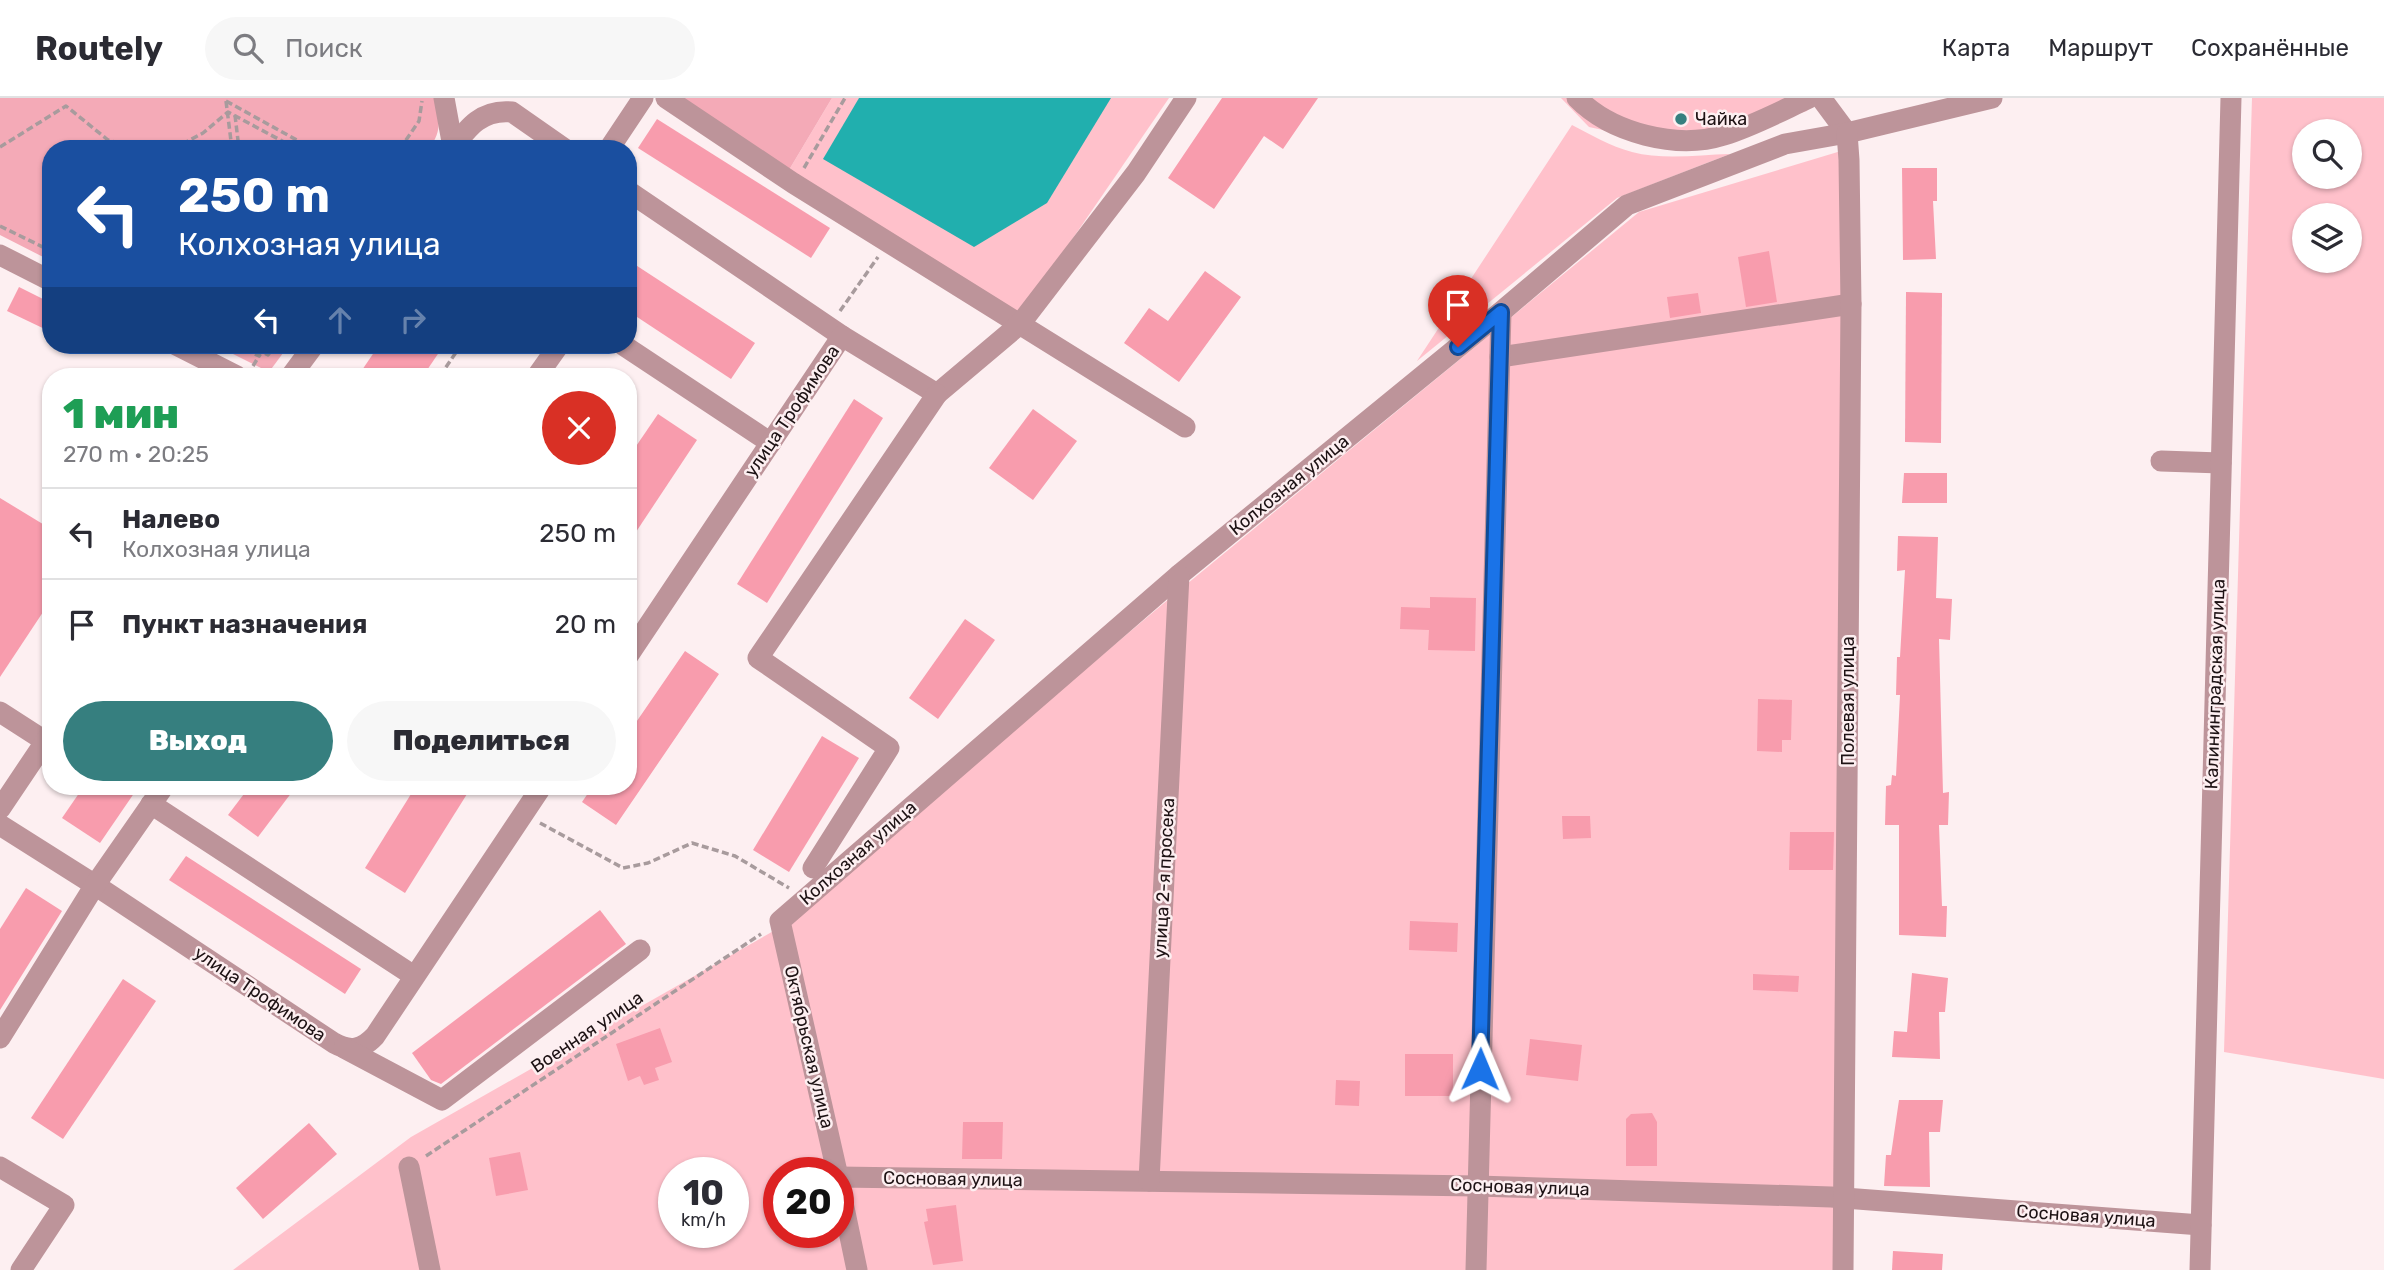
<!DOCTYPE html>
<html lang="ru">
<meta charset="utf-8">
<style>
body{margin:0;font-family:Rubik,sans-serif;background:#f7f7f7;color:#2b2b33;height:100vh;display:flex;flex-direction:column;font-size:26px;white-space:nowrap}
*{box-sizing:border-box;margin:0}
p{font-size:23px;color:#7c7c81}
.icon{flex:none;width:38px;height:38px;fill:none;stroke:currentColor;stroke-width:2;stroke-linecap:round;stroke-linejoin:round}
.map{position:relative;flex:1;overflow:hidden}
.panel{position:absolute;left:42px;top:270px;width:595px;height:427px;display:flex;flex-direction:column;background:#fff;border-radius:28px;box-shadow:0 2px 5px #0004}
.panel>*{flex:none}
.guide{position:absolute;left:42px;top:42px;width:595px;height:214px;border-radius:28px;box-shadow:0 2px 5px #0004;background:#1a4fa0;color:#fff;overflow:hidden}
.fabs{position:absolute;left:2292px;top:21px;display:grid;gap:14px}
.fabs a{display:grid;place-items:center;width:70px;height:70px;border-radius:50%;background:#fff;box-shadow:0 2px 5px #0004;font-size:35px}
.speed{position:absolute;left:658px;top:1059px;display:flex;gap:14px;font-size:35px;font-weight:700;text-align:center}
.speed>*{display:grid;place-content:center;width:91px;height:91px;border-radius:50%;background:#fff;box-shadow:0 2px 5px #0004;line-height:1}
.speed small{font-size:18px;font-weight:400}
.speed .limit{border:10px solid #d22;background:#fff;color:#111}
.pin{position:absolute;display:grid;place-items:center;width:60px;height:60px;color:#fff;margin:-72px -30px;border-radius:50% 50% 50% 0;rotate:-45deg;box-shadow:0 0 7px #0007}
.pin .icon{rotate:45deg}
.me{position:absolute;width:77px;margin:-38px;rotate:1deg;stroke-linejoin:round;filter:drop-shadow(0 0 5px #0008)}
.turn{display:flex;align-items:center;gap:24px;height:147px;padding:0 21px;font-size:32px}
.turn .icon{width:91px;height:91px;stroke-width:2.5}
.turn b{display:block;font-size:49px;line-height:60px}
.lanes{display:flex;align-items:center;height:66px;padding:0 21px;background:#0003;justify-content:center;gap:35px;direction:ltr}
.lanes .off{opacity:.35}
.round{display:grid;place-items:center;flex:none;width:74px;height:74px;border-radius:37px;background:#f7f7f7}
.overview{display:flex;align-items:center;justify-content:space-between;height:119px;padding:0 21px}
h1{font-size:42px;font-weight:800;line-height:52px;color:#1e9e55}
.button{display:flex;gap:14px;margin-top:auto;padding:14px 21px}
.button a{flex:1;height:80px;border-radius:42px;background:#367f7f;color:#fff;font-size:28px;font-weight:800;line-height:80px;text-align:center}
.button a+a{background:#f7f7f7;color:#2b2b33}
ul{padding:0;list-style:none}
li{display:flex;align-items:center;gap:21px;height:91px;padding:0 21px;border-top:2px solid #e1e1e2}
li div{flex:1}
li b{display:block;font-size:26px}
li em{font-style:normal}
header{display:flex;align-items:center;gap:42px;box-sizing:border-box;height:98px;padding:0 35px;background:#fff;border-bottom:2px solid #e1e1e2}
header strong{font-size:33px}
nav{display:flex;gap:38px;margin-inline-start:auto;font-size:24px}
.search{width:490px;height:63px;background:#f7f7f7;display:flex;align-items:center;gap:18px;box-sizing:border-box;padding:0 24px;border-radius:38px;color:#7c7c81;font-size:26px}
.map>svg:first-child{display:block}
.green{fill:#ffc1cb;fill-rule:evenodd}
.forest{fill:#f4aab7}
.water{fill:#21afae}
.building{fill:#f89cad}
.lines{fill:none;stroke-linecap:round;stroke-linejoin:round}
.path{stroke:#a89b9d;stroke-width:3.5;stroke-dasharray:7 3.5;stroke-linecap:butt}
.minor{stroke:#bd949a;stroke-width:21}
.route-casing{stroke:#114b97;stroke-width:18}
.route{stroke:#1a73e8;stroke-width:12}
.poi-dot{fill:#367f7f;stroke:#fdeff1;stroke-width:2.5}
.labels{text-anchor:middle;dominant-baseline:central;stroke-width:5;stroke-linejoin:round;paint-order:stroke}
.poi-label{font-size:18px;fill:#1d1214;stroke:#fdeff1;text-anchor:start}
.street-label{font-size:18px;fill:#1d1214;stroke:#fdeff1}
</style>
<header>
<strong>Routely</strong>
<div class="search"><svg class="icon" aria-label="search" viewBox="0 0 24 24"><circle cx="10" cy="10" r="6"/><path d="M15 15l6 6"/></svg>Поиск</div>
<nav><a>Карта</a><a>Маршрут</a><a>Сохранённые</a></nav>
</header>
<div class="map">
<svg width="2384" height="1172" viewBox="0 0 2384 1172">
<rect width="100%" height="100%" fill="#fdeff1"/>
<g class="green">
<path d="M832,0H1169L1021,216L789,72Z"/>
<path d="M1561,0H1812L1807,13L1686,50L1589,29Z"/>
<path d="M2252,0H2384V981L2224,954ZM2350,33V79H2305V33ZM2350,117V163H2305V117Z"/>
<path d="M1572,27C1591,37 1610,48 1632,54C1662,62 1698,57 1730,56L1617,100L1417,263Z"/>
<path d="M1841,53L1847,288L1833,1172H233L411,1039L800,818L940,693L1182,490L1639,114ZM674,1074H733V1134H674ZM779,1074H838V1134H779Z"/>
</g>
<g class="forest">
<path d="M0,0H434C439,22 443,31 429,51H51V163L0,137Z"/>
<path d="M681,0H832L789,72Z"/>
<path d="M215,247H289L269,274Z"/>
</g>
<path class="water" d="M859,0H1111L1047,105L974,149L823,61Z"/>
<g class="building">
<path d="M1222,0H1318L1283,51L1264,38L1214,111L1168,80Z"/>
<path d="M657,21L830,130L811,160L638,50Z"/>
<path d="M1902,70H1937V103H1933L1936,161L1903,162Z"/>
<path d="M1769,153L1777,204L1746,209L1738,159Z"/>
<path d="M628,162L755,245L731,281L628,213Z"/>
<path d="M1205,173L1241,199L1179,284L1124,245L1149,210L1168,223Z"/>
<path d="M19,189L51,205V234L7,213Z"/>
<path d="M1906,194L1942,195L1941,345L1905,344Z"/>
<path d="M1698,195L1701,215L1670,220L1667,199Z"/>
<path d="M379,247H444L423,278H358Z"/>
<path d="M854,301L883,320L767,505L737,486Z"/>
<path d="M1033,311L1077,343L1033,402L989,370Z"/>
<path d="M658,316L697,342L628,446V360Z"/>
<path d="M1904,375H1947V405H1902Z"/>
<path d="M0,400L51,431V502L0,579Z"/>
<path d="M1898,438L1938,439L1936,500L1952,501L1950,542L1939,541L1943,695L1949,694L1948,727H1939L1942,808H1947L1946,839L1899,837V727H1885L1886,688L1891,687L1892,677L1896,678L1900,597H1896L1897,559H1900L1905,472L1897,473Z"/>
<path d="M1430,499L1476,500L1475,553L1428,552L1429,532L1400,531L1401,509L1430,510Z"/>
<path d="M965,521L995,542L938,621L909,600Z"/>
<path d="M685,553L719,576L616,727L582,704L593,688H628V636Z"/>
<path d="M1758,601L1792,602L1791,642H1782V654L1757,653Z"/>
<path d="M822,638L859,660L789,774L753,752Z"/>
<path d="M84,688H139L100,745L62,720Z"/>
<path d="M250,688H284L292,694L258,739L228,717Z"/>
<path d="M416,688H472L405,795L365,770Z"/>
<path d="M1562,718H1590L1591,740L1563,741Z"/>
<path d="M1790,734H1834L1833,772H1789Z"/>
<path d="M186,758L361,871L345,896L169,782Z"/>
<path d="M26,790L62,813L0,912V831Z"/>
<path d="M600,812L626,846L441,986L431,982L412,955Z"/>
<path d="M1410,823L1458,825L1457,854L1409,852Z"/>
<path d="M1912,875L1948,880L1945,914H1939L1940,961L1892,959L1894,933L1907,934Z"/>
<path d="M1753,876L1799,878L1798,894L1753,892Z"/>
<path d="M123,881L156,903L63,1041L31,1020Z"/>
<path d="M660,930L672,964L655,970L659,982L644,987L640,978L628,983L616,946Z"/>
<path d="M1530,941L1582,947L1578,983L1526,977Z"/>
<rect x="1405" y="956" width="48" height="42"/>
<path d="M1336,982L1360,983L1359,1008L1335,1007Z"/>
<path d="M1899,1002H1943L1940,1034H1929L1930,1089L1884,1088L1886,1057H1891Z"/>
<path d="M1652,1015L1657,1024V1068H1626V1021L1631,1016Z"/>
<path d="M963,1024H1003L1002,1061H962Z"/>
<path d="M309,1025L337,1056L263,1121L236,1090Z"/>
<path d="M520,1054L528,1092L496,1098L489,1060Z"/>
<path d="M956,1107L963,1163L933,1167L924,1124L928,1123L926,1111Z"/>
<path d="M1893,1153L1943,1156L1942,1172H1892Z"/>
</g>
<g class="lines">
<g class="path">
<path d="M226,3L313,51"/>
<path d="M226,3L232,51"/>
<path d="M235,17L239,51"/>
<path d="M0,49L66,8L108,42L137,51"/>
<path d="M173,51L203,35L228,14L297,51"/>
<path d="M400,51L419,23L422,3"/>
<path d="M804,70L845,0"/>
<path d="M0,128L51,153"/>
<path d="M840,213L878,159"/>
<path d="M236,247L259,258L267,247"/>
<path d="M261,247L262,254L268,257L275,247"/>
<path d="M253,268L259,258L257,247"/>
<path d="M440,278L461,247"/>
<path d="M540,725L623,770L648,765L692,745L735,758L789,790"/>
<path d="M426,1058L761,836"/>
</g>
<g class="minor">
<path d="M444,0L453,49"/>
<path d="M666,0L793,85L1185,329"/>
<path d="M1577,0C1611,35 1677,52 1724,37C1753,28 1781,13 1809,0"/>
<path d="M1821,0L1847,35"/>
<path d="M452,51C468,29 482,11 512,14L565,51"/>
<path d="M609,51L643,0"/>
<path d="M628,93L842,238"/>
<path d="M0,157L51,183"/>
<path d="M176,247L237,278"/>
<path d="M623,247L771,345"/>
<path d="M1500,259L1851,206"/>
<path d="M291,278L314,247"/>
<path d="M537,278L559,247"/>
<path d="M2161,363L2221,365"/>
<path d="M628,558L842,238L937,296L1020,226L1136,75L1186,0"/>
<path d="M0,614L45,643"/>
<path d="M151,706L414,878"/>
<path d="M0,711L51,635"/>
<path d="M0,727L95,787L334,945C350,954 362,952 375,938L542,688"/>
<path d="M813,770L889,650L758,560L937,296"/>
<path d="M0,940L95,787L164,688"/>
<path d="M344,950L442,1002L640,852"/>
<path d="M0,1069L64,1107L21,1172"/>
<path d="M409,1069L430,1172"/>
<path d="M837,1074L780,823L1179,477L1501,214L1627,107L1785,46L1847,35L1992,0"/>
<path d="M838,1079L1477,1088L1831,1099L2201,1127"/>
<path d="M838,1081L857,1172"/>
<path d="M1149,1083L1179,477"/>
<path d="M1476,1172L1501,214"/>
<path d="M1843,1172L1851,206L1849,62L1847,35"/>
<path d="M2200,1172L2231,0"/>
</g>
</g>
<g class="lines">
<defs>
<path id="route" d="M1458,249L1501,214L1480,971"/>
</defs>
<use href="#route" class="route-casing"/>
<use href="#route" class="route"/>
</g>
<circle class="poi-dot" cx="1681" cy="21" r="7"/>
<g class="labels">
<g class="poi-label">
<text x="1695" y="21">Чайка</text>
</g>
<g class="street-label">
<text transform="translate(792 313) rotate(-56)">улица Трофимова</text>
<text transform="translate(1289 387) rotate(-39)">Колхозная улица</text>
<text transform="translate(2215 586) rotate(-88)">Калининградская улица</text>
<text transform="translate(1848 603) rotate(-90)">Полевая улица</text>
<text transform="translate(858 755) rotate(-41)">Колхозная улица</text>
<text transform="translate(1164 780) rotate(-87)">улица 2-я просека</text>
<text transform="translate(260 896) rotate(34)">улица Трофимова</text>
<text transform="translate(587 934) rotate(-34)">Военная улица</text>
<text transform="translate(809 949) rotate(77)">Октябрьская улица</text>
<text transform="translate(953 1081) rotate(1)">Сосновая улица</text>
<text transform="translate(1520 1089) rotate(2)">Сосновая улица</text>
<text transform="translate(2086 1118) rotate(4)">Сосновая улица</text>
</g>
</g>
</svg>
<div class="fabs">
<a><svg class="icon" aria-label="search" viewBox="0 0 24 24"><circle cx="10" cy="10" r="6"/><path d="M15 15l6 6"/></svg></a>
<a><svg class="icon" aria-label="layers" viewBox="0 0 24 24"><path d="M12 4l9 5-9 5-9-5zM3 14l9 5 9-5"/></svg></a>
</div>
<div class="speed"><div>10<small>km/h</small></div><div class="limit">20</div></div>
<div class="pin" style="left:1458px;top:249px;background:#d93025"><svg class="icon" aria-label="arrive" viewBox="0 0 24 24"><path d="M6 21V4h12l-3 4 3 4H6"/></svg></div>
<svg class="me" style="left:1480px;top:971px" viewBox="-20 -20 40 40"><path d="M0-17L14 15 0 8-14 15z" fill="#1a73e8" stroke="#fff" stroke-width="4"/></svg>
<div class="guide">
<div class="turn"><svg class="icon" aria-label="left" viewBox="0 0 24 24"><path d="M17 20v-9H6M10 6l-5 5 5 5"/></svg><div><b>250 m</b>Колхозная улица</div></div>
<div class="lanes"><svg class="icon" aria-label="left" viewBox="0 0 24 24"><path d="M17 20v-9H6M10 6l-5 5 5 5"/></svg><svg class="icon off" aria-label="ahead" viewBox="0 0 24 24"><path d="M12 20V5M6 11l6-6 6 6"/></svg><svg class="icon off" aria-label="right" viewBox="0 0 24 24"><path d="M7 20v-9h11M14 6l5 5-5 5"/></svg></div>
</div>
<section class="panel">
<div class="overview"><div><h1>1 мин</h1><p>270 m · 20:25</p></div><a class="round" style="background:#d93025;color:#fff"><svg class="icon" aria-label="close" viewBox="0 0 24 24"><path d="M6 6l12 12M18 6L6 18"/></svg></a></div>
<ul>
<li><svg class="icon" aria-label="left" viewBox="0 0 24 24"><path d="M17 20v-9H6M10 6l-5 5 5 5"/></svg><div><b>Налево</b><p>Колхозная улица</p></div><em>250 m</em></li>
<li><svg class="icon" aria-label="arrive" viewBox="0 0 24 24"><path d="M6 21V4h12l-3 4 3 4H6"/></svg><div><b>Пункт назначения</b></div><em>20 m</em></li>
</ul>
<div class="button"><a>Выход</a><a>Поделиться</a></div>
</section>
</div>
